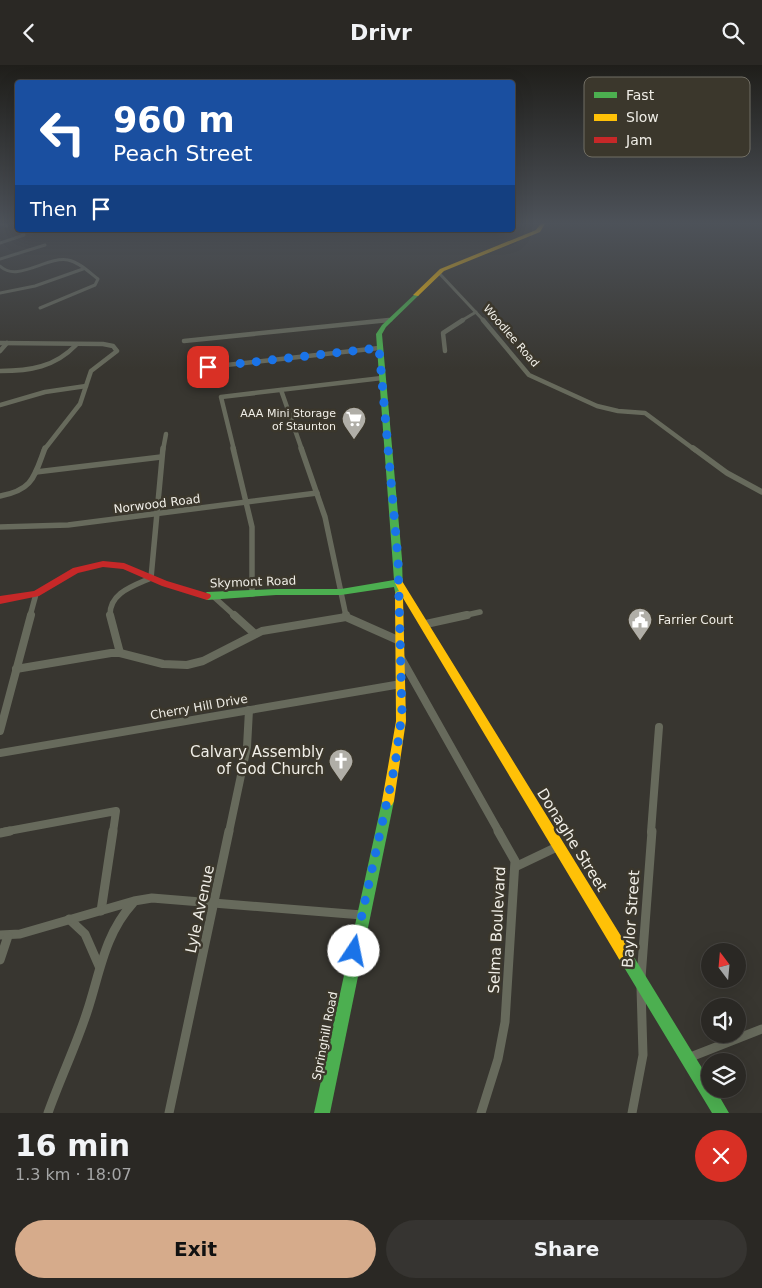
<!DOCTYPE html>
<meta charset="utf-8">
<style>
body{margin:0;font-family:"DejaVu Sans",sans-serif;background:#363431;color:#f1f3f6;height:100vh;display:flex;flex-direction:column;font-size:19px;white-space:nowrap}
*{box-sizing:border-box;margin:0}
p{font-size:16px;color:#a5a6a6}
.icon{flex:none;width:28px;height:28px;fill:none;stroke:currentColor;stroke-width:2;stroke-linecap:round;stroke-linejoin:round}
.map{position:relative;height:1048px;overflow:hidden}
.side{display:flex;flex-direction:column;background:#2a2824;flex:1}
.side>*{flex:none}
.guide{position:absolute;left:15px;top:15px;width:500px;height:152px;border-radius:5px;box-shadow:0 5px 20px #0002,0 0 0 1px #464441;background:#1a4fa0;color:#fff;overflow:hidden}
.needle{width:32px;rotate:344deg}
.fabs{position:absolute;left:701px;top:878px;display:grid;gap:10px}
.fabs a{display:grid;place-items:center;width:45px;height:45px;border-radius:50%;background:#2a2824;box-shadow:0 5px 20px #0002,0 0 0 1px #464441;font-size:25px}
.pin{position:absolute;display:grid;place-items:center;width:42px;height:42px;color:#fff;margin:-21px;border-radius:10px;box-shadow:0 2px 8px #0006}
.me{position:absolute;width:55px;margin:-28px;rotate:11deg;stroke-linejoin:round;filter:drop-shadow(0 0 4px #0008)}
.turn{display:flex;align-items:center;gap:18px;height:105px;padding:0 15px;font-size:22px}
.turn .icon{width:65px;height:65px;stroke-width:2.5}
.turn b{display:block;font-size:35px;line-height:42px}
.then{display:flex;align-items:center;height:48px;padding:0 15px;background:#0003;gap:10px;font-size:19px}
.round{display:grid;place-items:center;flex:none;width:52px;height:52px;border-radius:26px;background:#363431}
.head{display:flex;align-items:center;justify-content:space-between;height:85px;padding:0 15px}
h1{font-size:30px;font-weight:700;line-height:38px}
.cta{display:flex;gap:10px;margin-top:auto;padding:10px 15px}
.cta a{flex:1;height:58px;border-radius:30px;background:#d6ab8b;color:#111;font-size:20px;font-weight:700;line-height:58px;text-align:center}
.cta a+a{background:#363431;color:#f1f3f6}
header{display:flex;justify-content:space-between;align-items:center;height:65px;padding:0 15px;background:#2a2824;font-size:22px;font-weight:700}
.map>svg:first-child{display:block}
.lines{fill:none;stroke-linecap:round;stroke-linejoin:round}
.street-far4{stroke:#676a5c;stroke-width:3}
.street-far3{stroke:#676a5c;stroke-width:4.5}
.street-far2{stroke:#676a5c;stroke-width:5.5}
.street-far1{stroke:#676a5c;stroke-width:8}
.street{stroke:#676a5c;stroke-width:9}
.fast{fill:#4caf50;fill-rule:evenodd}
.slow{fill:#ffc107;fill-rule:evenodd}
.jam{fill:#c62828;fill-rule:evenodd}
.route{stroke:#1a73e8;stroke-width:9;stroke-dasharray:0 16.2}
.labels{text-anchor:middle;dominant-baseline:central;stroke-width:5;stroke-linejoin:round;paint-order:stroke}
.far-street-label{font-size:11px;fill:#f0eee7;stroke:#3b372c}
.far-poi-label{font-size:11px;fill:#f0eee7;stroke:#3b372c;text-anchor:end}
.street-label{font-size:12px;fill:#f0eee7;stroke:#3b372c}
.poi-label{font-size:12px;fill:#f0eee7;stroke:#3b372c;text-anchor:start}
.near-poi-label{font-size:15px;fill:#f0eee7;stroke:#3b372c;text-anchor:end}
.near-street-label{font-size:15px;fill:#f0eee7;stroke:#3b372c}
.key{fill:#3b372c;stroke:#716e64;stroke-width:1}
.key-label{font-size:14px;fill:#f0eee7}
</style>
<header><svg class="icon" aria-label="back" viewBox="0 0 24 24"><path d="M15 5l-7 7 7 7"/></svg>Drivr<svg class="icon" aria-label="search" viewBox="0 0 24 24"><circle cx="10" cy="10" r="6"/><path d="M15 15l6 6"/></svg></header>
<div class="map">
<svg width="762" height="1048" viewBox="0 0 762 1048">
<rect width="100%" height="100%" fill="#383630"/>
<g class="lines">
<g class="street-far4">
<path d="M0,158L7,161"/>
<path d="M0,178L24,170"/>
<path d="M0,194L45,180"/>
<path d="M0,201C17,218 47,191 68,195C79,197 89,207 98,214L95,220L40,243"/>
<path d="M439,208L484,256"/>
<path d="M0,228L35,221L83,204"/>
<path d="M377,256L391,255"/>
<path d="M461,256L476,247"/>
</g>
<g class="street-far3">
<path d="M483,255L529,310L597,341L618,346L645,348L695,385"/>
<path d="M184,276L389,255"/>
<path d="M0,278L103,279L113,281L117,286L91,306L80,339L44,385"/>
<path d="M0,286L7,278"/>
<path d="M445,286L443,268L463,255"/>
<path d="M208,302L379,283"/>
<path d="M0,306C30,306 55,302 76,280"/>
<path d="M281,325L302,385"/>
<path d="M0,340L45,327L86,321"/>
<path d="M163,385L166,369"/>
<path d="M234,385L221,332L382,313"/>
</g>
<g class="street-far2">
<path d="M233,383L252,462V529"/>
<path d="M301,383L325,452L346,551"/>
<path d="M693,383L727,408L762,427"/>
<path d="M36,407L161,392"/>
<path d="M0,431C33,425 34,412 45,383"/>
<path d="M0,462L68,460L317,428"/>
<path d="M214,532L235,551"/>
<path d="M30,551L36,529"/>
<path d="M110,551C109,528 133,521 151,513L163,383"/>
<path d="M462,551L480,547"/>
</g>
<g class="street-far1">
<path d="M110,550L120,588"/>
<path d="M234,550L255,569"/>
<path d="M346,550V552"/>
<path d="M426,559L467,550"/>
<path d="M401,593L499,767"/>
<path d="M16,604L111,588H120L163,599L187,600L203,596L262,566L346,552L400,576"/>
<path d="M0,666L31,550"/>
<path d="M0,688L401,619"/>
<path d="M3,767L116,746L113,767"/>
<path d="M229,767L247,682L249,645"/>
<path d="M651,767L659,662"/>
</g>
<g class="street">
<path d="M0,768L10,766"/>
<path d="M515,802L559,781"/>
<path d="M101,846L113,766"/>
<path d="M69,854L85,869L99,901"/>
<path d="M0,870L20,869L134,836L152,833L362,850"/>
<path d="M0,895L8,871"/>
<path d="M641,913L652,766"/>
<path d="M688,993L762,964"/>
<path d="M48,1048C60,1014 76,981 87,947C100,908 104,870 133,838"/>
<path d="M169,1048L229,766"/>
<path d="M481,1048L498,994L505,957L515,796L498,766"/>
<path d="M632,1048L643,990L641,923"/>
</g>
<g class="fast">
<path d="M416,228L419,230L418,231L386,262L382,269L402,494L403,529L402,531H396L394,522L341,530H276L207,535L204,533L203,531L204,529L207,527L276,524H341L394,515L376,269L382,260Z"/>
<path d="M388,730L392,732L394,736L330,1048H314L382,736L384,732Z"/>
<path d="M624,882L629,884L710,1016V1024H715L729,1048H712L619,894L617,889L619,884Z"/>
</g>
<g class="slow">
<path d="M542,157H546L540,167L444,206L418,231L413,230L440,204L536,165Z"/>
<path d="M399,515L402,516L629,884L631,889L629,894L624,896L619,894L403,533L406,656L394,736L392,740L388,742L384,740L382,736L396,656L395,529L396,527L399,526L395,518L396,516Z"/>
</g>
<path class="jam" d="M103,496L124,498L167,516L210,529L211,531L210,533L207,535L162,521L123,504L103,502L78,508L39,531L0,539V531L34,526L73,503Z"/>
</g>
<linearGradient id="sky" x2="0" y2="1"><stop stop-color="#1f1e1a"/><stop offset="0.52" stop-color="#4d5259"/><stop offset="1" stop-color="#4d5259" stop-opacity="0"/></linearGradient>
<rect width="762" height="304" fill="url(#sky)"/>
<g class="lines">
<path class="route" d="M208,302L379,283L398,494L402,648L395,700L354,886"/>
</g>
<defs>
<symbol id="supermarket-pin" viewBox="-11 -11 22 30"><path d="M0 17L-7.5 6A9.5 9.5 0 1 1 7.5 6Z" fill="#b0aea7" stroke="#3b372c"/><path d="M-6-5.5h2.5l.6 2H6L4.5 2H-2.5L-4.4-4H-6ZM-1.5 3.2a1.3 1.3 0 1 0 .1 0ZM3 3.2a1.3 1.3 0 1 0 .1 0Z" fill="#fff"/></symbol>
<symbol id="civic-pin" viewBox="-11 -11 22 30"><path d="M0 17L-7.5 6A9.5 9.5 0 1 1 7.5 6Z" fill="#b0aea7" stroke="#3b372c"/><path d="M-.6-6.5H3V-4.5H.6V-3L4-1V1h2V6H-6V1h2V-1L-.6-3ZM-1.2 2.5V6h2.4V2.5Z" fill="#fff"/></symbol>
<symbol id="church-pin" viewBox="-11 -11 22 30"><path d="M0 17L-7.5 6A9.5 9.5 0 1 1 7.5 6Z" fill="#b0aea7" stroke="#3b372c"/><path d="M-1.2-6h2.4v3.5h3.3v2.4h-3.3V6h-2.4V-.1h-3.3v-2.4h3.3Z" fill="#fff"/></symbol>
</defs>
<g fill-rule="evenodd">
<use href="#supermarket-pin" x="340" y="340" width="28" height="38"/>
<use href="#civic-pin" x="626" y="541" width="28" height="38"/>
<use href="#church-pin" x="327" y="682" width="28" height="38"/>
</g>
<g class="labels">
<g class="far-street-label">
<text transform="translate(511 271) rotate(49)">Woodlee Road</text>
</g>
<g class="far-poi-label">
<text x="336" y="348">AAA Mini Storage<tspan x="336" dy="13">of Staunton</tspan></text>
</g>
<g class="street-label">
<text transform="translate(157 439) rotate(-7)">Norwood Road</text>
<text transform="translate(253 517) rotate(-2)">Skymont Road</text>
<text transform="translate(199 642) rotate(-10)">Cherry Hill Drive</text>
<text transform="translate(325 971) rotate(-79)">Springhill Road</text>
</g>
<g class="poi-label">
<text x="658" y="555">Farrier Court</text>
</g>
<g class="near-poi-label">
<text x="324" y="687">Calvary Assembly<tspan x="324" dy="17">of God Church</tspan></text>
</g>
<g class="near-street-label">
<text transform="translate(572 775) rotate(58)">Donaghe Street</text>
<text transform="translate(200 844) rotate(-78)">Lyle Avenue</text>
<text transform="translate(631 854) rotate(-86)">Baylor Street</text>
<text transform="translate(497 865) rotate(-87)">Selma Boulevard</text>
</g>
</g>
<rect x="584" y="12" width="166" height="80" rx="8" class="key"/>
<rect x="594" y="27" width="23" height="6" fill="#4caf50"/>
<rect x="594" y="49" width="23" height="7" fill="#ffc107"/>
<rect x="594" y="72" width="23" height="6" fill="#c62828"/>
<g class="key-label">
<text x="626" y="35">Fast</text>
<text x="626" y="57">Slow</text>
<text x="626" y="80">Jam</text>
</g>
</svg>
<div class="fabs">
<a><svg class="needle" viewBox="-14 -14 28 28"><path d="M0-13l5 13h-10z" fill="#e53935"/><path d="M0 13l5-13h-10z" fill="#a5a6a6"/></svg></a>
<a><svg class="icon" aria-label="sound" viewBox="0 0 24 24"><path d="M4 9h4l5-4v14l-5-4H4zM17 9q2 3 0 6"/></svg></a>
<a><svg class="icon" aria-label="layers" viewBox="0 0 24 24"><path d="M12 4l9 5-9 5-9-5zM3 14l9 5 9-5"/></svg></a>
</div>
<div class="pin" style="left:208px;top:302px;background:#d93025"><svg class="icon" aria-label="arrive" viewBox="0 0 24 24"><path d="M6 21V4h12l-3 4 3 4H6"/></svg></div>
<svg class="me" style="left:354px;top:886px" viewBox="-20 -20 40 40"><circle r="19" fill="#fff"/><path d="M0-13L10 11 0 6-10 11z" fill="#1a73e8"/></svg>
<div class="guide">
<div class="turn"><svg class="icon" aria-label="left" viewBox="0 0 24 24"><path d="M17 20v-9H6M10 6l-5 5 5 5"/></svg><div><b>960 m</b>Peach Street</div></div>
<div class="then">Then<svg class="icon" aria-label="arrive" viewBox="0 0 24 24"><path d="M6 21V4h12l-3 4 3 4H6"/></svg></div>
</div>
</div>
<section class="side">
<div class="head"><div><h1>16 min</h1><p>1.3 km · 18:07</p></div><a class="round" style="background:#d93025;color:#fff"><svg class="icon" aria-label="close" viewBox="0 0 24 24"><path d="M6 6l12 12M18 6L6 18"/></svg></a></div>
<div class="cta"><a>Exit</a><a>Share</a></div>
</section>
